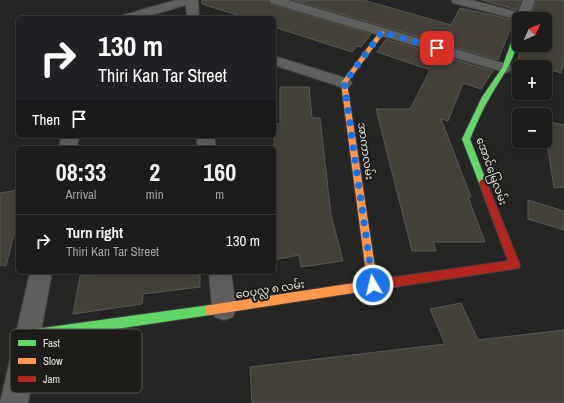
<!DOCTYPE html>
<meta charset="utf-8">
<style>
body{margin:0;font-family:"Archivo Narrow","Noto Sans Myanmar",sans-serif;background:#292927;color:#f1f3f6;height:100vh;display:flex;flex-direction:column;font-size:15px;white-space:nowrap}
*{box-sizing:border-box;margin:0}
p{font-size:13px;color:#a0a1a2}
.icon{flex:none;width:22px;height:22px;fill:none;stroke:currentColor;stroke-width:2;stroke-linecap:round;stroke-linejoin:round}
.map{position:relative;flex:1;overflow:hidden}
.side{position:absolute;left:16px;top:146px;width:260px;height:128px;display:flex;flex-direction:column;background:#1c1c1a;border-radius:6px;box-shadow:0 2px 6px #0003,0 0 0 1px #3a3a39}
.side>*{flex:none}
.hud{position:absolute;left:16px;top:16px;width:260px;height:122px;border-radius:6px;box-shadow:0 2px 6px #0003,0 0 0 1px #3a3a39;background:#202124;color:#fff;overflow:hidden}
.needle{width:26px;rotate:45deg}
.fabs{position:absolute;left:512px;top:12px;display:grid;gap:8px}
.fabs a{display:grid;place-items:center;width:40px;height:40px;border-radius:6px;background:#1c1c1a;box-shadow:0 2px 6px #0003,0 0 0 1px #3a3a39;font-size:20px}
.pin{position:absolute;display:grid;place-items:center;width:34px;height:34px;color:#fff;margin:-17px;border-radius:8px;box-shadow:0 2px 6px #0006}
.me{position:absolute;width:44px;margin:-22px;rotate:352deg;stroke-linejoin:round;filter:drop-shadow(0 0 3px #0008)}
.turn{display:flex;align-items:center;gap:14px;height:84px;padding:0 16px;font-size:18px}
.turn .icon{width:52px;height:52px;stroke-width:2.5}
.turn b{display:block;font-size:28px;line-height:34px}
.then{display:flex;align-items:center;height:38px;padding:0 16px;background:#0003;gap:8px;font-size:15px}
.eta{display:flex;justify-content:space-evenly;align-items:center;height:68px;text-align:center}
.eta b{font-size:24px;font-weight:700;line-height:28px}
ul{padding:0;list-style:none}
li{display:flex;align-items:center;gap:12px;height:52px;padding:0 16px;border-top:1px solid #3a3a39}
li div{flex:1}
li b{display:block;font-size:15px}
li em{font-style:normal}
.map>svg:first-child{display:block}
.building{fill:#434138;stroke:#585856}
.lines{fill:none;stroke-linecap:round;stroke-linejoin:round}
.street-casing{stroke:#40403f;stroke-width:2}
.fast-casing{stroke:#40403f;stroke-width:2}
.slow-casing{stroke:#40403f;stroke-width:2}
.jam-casing{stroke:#40403f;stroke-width:2}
.street{fill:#5f5f5e;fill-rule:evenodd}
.fast{fill:#63d668;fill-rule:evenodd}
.slow{fill:#ff974d;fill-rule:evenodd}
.jam{fill:#b3261e;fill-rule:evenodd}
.route{stroke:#1a73e8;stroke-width:7;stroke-dasharray:0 12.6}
.labels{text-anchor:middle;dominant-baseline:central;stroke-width:4;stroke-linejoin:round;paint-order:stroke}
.street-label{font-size:11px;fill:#e1e0de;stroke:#1d1c19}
.key{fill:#1d1c19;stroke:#585754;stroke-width:1}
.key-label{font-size:11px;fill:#e1e0de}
</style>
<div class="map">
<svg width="564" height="403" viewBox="0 0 564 403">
<rect width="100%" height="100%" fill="#252523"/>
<g class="building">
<path d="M202,0H268L271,4L371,34L361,47L357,46L352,52L274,27V18H247L202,4Z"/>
<path d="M293,0H363L451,25L460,8L515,20L519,24L514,25L511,28L498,60Z"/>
<path d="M482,0H521L517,10Z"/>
<path d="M536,0H564V61L561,73L518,60L522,45H545V19H530Z"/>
<path d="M386,39L493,71L481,89L463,83L448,121L441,119L471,197H468L485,242H433L436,251H412L376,109H410L430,70L377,52Z"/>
<path d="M280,87H309L312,118H320L331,215L343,261L301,267L299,255L274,260V124H280Z"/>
<path d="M513,114L519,115V136L515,135Z"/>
<path d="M545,121L564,125V187L554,188L547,142L542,141H545Z"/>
<path d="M18,190V230H15L6,266L0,265V193Z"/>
<path d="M528,200L564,211V230L528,219Z"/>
<path d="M115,272H200V287L143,294L142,304L73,314L80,276Z"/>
<path d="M461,303L478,340L564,330V403H252L250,367L445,344L430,309Z"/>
</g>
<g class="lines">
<defs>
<g id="street">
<path d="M176,0H198L199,18H187L186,5L142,18H122L123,15Z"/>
<path d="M269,0H288L510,65L512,68L510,71L505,73L500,71L271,3Z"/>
<path d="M451,0H472L518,12L523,0H535L528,19H519V22L516,19L453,3Z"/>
<path d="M274,56L349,79L352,83L349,87L344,88L274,65Z"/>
<path d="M61,136H79L77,148H59Z"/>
<path d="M196,136H214L216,148H198Z"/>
<path d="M30,272H52L28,403H0Z"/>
<path d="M209,272H231L236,308L233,317L224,320L215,317L212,308Z"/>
</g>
<g id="fast">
<path d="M519,27C519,56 503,74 490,97C482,110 476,125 470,139L487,183L486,185H480L479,183L462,139L482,97L502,68L516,29Z"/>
<path d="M210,305L214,306L215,310L214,314L210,315L28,342L24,340L22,336L24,332L28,330Z"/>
</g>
<path id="slow" d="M380,31L385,32L347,83L377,280L395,277L399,278L400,282L399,286L210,315L206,314L205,310L206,306L210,305L367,281L341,83Z"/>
<path id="jam" d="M483,179L486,181L487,183L520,265L519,268L395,287L391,286L390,282L391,278L395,277L508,261L479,183L480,181Z"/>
</defs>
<use href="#street" class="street-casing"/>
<use href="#fast" class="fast-casing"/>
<use href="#slow" class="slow-casing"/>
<use href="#jam" class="jam-casing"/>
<use href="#street" class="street"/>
<use href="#fast" class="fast"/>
<use href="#slow" class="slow"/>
<use href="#jam" class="jam"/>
</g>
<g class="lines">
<path class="route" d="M373,285L344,83L382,32L437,48"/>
</g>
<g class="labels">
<g class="street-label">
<text transform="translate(366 151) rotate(82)">အာကာလမ်း</text>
<text transform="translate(492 171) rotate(70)">အောင်မြေလမ်း</text>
<text transform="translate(270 289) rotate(-9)">ဝေပုလ္လ ၈ လမ်း</text>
</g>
</g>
<rect x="10" y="329" width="132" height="64" rx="6" class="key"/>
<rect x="18" y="340" width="18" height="6" fill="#63d668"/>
<rect x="18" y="358" width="18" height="6" fill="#ff974d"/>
<rect x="18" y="376" width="18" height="6" fill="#b3261e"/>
<g class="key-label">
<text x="43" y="347">Fast</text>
<text x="43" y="365">Slow</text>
<text x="43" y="383">Jam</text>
</g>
</svg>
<div class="fabs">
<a><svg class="needle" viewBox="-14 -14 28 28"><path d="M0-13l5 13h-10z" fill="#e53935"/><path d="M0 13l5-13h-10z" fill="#a0a1a2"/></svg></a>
<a>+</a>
<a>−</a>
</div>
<div class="pin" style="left:437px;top:48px;background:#d93025"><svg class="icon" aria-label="arrive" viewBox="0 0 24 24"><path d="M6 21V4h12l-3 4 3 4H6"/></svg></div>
<svg class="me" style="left:373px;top:285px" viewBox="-20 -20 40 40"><circle r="17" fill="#1a73e8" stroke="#fff" stroke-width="3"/><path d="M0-11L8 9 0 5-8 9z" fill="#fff"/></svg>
<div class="hud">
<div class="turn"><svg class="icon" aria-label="right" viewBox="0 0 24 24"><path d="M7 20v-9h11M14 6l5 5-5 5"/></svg><div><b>130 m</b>Thiri Kan Tar Street</div></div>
<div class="then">Then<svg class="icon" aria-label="arrive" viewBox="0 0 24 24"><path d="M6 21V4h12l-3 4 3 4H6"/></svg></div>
</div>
<section class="side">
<div class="eta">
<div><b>08:33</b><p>Arrival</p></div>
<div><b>2</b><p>min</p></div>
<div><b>160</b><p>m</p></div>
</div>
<ul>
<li><svg class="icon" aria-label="right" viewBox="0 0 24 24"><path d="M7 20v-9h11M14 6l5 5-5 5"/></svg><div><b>Turn right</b><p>Thiri Kan Tar Street</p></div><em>130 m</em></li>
</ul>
</section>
</div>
